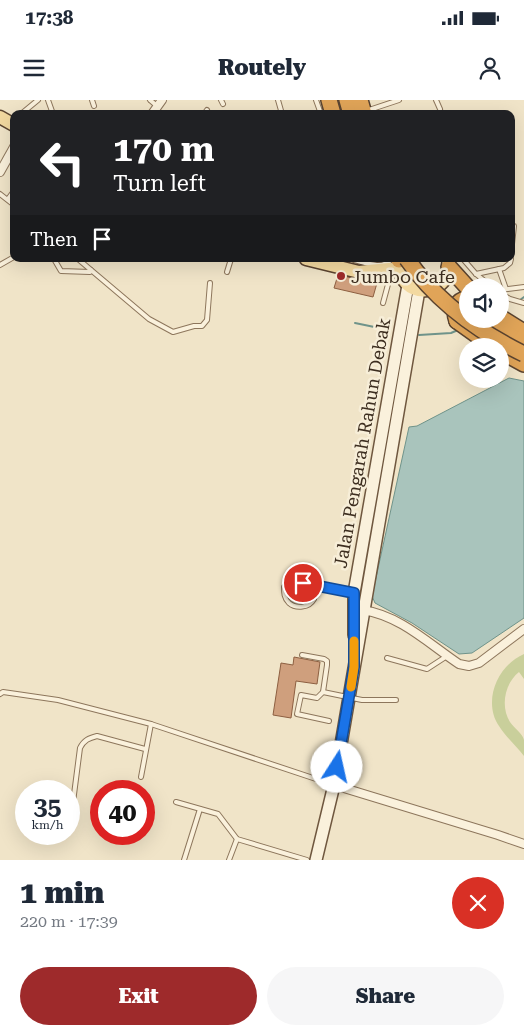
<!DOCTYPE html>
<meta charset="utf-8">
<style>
body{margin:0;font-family:"Roboto Serif",serif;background:#f6f6f7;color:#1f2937;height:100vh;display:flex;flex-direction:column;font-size:19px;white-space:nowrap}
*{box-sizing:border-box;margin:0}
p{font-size:16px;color:#747a83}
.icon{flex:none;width:28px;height:28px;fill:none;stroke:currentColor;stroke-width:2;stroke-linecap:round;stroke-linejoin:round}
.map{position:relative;height:760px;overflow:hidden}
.details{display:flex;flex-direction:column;background:#fff;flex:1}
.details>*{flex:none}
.banner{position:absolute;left:10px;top:10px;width:505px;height:152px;border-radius:10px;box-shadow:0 5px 20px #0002;background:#202124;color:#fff;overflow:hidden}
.fabs{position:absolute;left:459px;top:178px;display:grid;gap:10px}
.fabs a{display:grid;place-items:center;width:50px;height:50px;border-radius:50%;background:#fff;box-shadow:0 5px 20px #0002;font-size:25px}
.speed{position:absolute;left:15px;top:680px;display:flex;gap:10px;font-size:25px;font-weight:700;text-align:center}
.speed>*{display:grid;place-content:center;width:65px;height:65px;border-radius:50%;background:#fff;box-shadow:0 5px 20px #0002;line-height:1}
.speed small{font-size:12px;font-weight:400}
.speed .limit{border:8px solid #d22;background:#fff;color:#111}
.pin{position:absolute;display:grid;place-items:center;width:42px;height:42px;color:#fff;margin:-21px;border:2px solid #fff;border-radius:50%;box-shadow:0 1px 5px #0007}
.me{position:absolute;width:55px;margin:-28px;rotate:10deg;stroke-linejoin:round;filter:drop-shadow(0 0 4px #0008)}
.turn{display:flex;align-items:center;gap:18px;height:105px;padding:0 20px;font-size:22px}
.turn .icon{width:65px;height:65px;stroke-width:2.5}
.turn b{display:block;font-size:35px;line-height:42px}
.then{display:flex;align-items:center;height:48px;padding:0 20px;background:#0003;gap:10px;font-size:19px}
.round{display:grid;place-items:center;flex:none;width:52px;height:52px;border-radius:26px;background:#f6f6f7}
.summary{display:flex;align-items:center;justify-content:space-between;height:85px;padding:0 20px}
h1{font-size:30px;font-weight:800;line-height:38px}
.action{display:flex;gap:10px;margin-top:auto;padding:10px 20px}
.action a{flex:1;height:58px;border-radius:30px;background:#9e2a2b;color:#fff;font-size:20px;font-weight:800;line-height:58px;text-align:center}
.action a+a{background:#f6f6f7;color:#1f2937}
.status{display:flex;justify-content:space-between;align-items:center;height:35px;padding:0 25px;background:#fff;direction:ltr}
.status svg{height:14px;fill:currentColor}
header{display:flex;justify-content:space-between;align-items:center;height:65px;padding:0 20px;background:#fff;font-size:22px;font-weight:800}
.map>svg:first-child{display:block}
.green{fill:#c9cf9b}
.water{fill:#a9c4bc;stroke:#6f938a}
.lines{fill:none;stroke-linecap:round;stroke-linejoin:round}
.stream{stroke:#6f938a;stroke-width:2}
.building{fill:#cf9f7d;stroke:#8d5f41}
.lane-casing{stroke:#8d765c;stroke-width:6}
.street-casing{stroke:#8d765c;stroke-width:10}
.secondary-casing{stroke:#6f573f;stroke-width:14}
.primary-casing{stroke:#5b4430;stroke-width:15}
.highway-casing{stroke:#5b4430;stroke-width:18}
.lane{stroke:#faf1dc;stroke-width:4}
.street{stroke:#faf1dc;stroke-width:8}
.secondary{stroke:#faf1dc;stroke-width:11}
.primary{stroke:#f3d9a0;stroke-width:12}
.highway{stroke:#e0a458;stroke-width:15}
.highway-bridge-casing{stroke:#5b4430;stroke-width:18;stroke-linecap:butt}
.highway-bridge{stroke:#e0a458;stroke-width:15}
.route-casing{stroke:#114b97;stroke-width:12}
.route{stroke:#1a73e8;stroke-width:9}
.slow{stroke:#f59e0b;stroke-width:9}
.poi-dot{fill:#9e2a2b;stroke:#f7eed8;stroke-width:2}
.labels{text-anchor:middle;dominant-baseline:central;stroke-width:5;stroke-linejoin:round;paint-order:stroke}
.poi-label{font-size:18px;fill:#3d2e20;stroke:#f7eed8;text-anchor:start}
.street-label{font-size:18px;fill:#3d2e20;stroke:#f7eed8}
</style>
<div class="status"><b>17:38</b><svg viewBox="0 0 49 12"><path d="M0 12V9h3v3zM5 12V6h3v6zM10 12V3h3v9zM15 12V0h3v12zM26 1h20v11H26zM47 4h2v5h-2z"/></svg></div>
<header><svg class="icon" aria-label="menu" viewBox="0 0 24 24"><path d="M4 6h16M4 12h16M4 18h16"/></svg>Routely<svg class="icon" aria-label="person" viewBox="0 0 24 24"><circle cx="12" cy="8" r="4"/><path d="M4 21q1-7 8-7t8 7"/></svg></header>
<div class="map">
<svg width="524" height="760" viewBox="0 0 524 760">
<rect width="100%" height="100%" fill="#f0e4c8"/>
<path class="green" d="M524,554V579L519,572C505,583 500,606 510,622C514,628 523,634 524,640C524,645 524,651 524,656C516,646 506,637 499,626C482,601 498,565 524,554Z"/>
<path class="water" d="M509,278L524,281V518L472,553L459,554L412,523L375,503L372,496L409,327L417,326Z"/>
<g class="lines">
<g class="stream">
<path d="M520,200L524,197"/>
<path d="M355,223L389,230"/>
<path d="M419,235L451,233L458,230"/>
</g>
</g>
<g class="building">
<path d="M338,175L377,183L373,197L334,188Z"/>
<path d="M294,557L320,562L317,584L296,581L291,618L273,615L281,563L293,565Z"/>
</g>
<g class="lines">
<defs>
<g id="lane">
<path d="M48,0L53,14"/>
<path d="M92,0L94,6"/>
<path d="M150,0L157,6"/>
<path d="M221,0L223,4"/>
<path d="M278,0L282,14"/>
<path d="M316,0L321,14"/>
<path d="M436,0L440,9"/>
<path d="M366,11L399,0"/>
<path d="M21,14L38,0"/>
<path d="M204,14L207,10"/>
<path d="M0,94L14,105"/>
<path d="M8,99L14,91"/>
<path d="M511,153L514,126"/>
<path d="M54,159L61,171L90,172L91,170L78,159"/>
<path d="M463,159L476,174L491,186"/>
<path d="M354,160C366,163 382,170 392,159"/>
<path d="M0,165L14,157"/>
<path d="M499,169L506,189"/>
<path d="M91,170L149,219L173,232L194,226H202L207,220L210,183"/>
<path d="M227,172L231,159"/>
<path d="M476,174L504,168L510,163L511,159"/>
<path d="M500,190L524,187"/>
<path d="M500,193L510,199L524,203"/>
<path d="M383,203L390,177"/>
<path d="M316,487C315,490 315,495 314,499C309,508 296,509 289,503C284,498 284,493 284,487L289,480L351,493"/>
<path d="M302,555L324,559L327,561V565L323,592L317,598L301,595L297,614L329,621"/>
<path d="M387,558L427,569L447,556"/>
<path d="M323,592L362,600H396"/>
<path d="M0,594L3,592L58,600L151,624L331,684"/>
<path d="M141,677L151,624"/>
<path d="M176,702L218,714L237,739L307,760"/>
<path d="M72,710L80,648C84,640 89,638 97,636L145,649"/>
<path d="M184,760L200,709"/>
<path d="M229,760L237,739"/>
</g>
<g id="street">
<path d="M152,14L162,0"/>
<path d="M0,72L14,47"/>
<path d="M363,510C401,516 429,544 459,564L469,566L479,563L524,529"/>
<path d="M334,685L498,735L524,744"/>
</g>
<g id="secondary">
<path d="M354,535V493L408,185"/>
<path d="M316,760L334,685L419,190"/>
</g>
<g id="primary">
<path d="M0,17L14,25"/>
<path d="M306,159L359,172L399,168"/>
<path d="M399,161C397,203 455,198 448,159"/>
</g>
<g id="highway">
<path d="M329,0L333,14"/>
<path d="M347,0L351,14"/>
<path d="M360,0L364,14"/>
<path d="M399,159V160"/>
<path d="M449,167L468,188"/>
<path d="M500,217L524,232"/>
<path d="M482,219L524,244"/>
<path d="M457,221L492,246"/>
<path d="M457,221C453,209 455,201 468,198"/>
<path d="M500,251L524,264"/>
</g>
</defs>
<use href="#lane" class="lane-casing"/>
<use href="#street" class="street-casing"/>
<use href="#secondary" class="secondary-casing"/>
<use href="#primary" class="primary-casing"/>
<use href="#highway" class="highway-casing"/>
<use href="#lane" class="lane"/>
<use href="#street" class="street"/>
<use href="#secondary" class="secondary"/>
<use href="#primary" class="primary"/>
<use href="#highway" class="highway"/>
<defs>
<path id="highway-bridge" d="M407,159C436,201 479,232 524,254"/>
</defs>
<use href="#highway-bridge" class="highway-bridge-casing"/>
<use href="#highway-bridge" class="highway-bridge"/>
</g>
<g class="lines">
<defs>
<path id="route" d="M303,483L354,493V567L337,667"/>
</defs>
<use href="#route" class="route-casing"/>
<use href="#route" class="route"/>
<path class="slow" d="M351,587L354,567V541"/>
</g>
<circle class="poi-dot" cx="341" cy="176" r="5"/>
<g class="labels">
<g class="poi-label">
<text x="351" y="176">Jumbo Cafe</text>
</g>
<g class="street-label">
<text transform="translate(362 343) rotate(-80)">Jalan Pengarah Rahun Debak</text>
</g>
</g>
</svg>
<div class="fabs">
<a><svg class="icon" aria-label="sound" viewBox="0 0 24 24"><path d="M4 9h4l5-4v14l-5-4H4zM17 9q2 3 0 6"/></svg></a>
<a><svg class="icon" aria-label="layers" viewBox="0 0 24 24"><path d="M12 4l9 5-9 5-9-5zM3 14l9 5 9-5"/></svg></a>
</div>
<div class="speed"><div>35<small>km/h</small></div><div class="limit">40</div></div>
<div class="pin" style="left:303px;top:483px;background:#d93025"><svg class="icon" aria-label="arrive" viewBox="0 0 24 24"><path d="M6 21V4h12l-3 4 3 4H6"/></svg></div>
<svg class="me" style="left:337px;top:667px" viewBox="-20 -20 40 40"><circle r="19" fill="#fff"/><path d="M0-13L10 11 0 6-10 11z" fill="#1a73e8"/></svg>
<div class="banner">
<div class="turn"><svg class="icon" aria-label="left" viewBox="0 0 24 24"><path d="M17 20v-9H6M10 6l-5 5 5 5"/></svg><div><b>170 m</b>Turn left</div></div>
<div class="then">Then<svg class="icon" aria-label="arrive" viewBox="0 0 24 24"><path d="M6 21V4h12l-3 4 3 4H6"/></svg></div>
</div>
</div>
<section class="details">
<div class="summary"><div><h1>1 min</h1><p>220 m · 17:39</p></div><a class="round" style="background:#d93025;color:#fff"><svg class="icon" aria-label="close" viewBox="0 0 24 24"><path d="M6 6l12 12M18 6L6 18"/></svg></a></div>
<div class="action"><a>Exit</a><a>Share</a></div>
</section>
